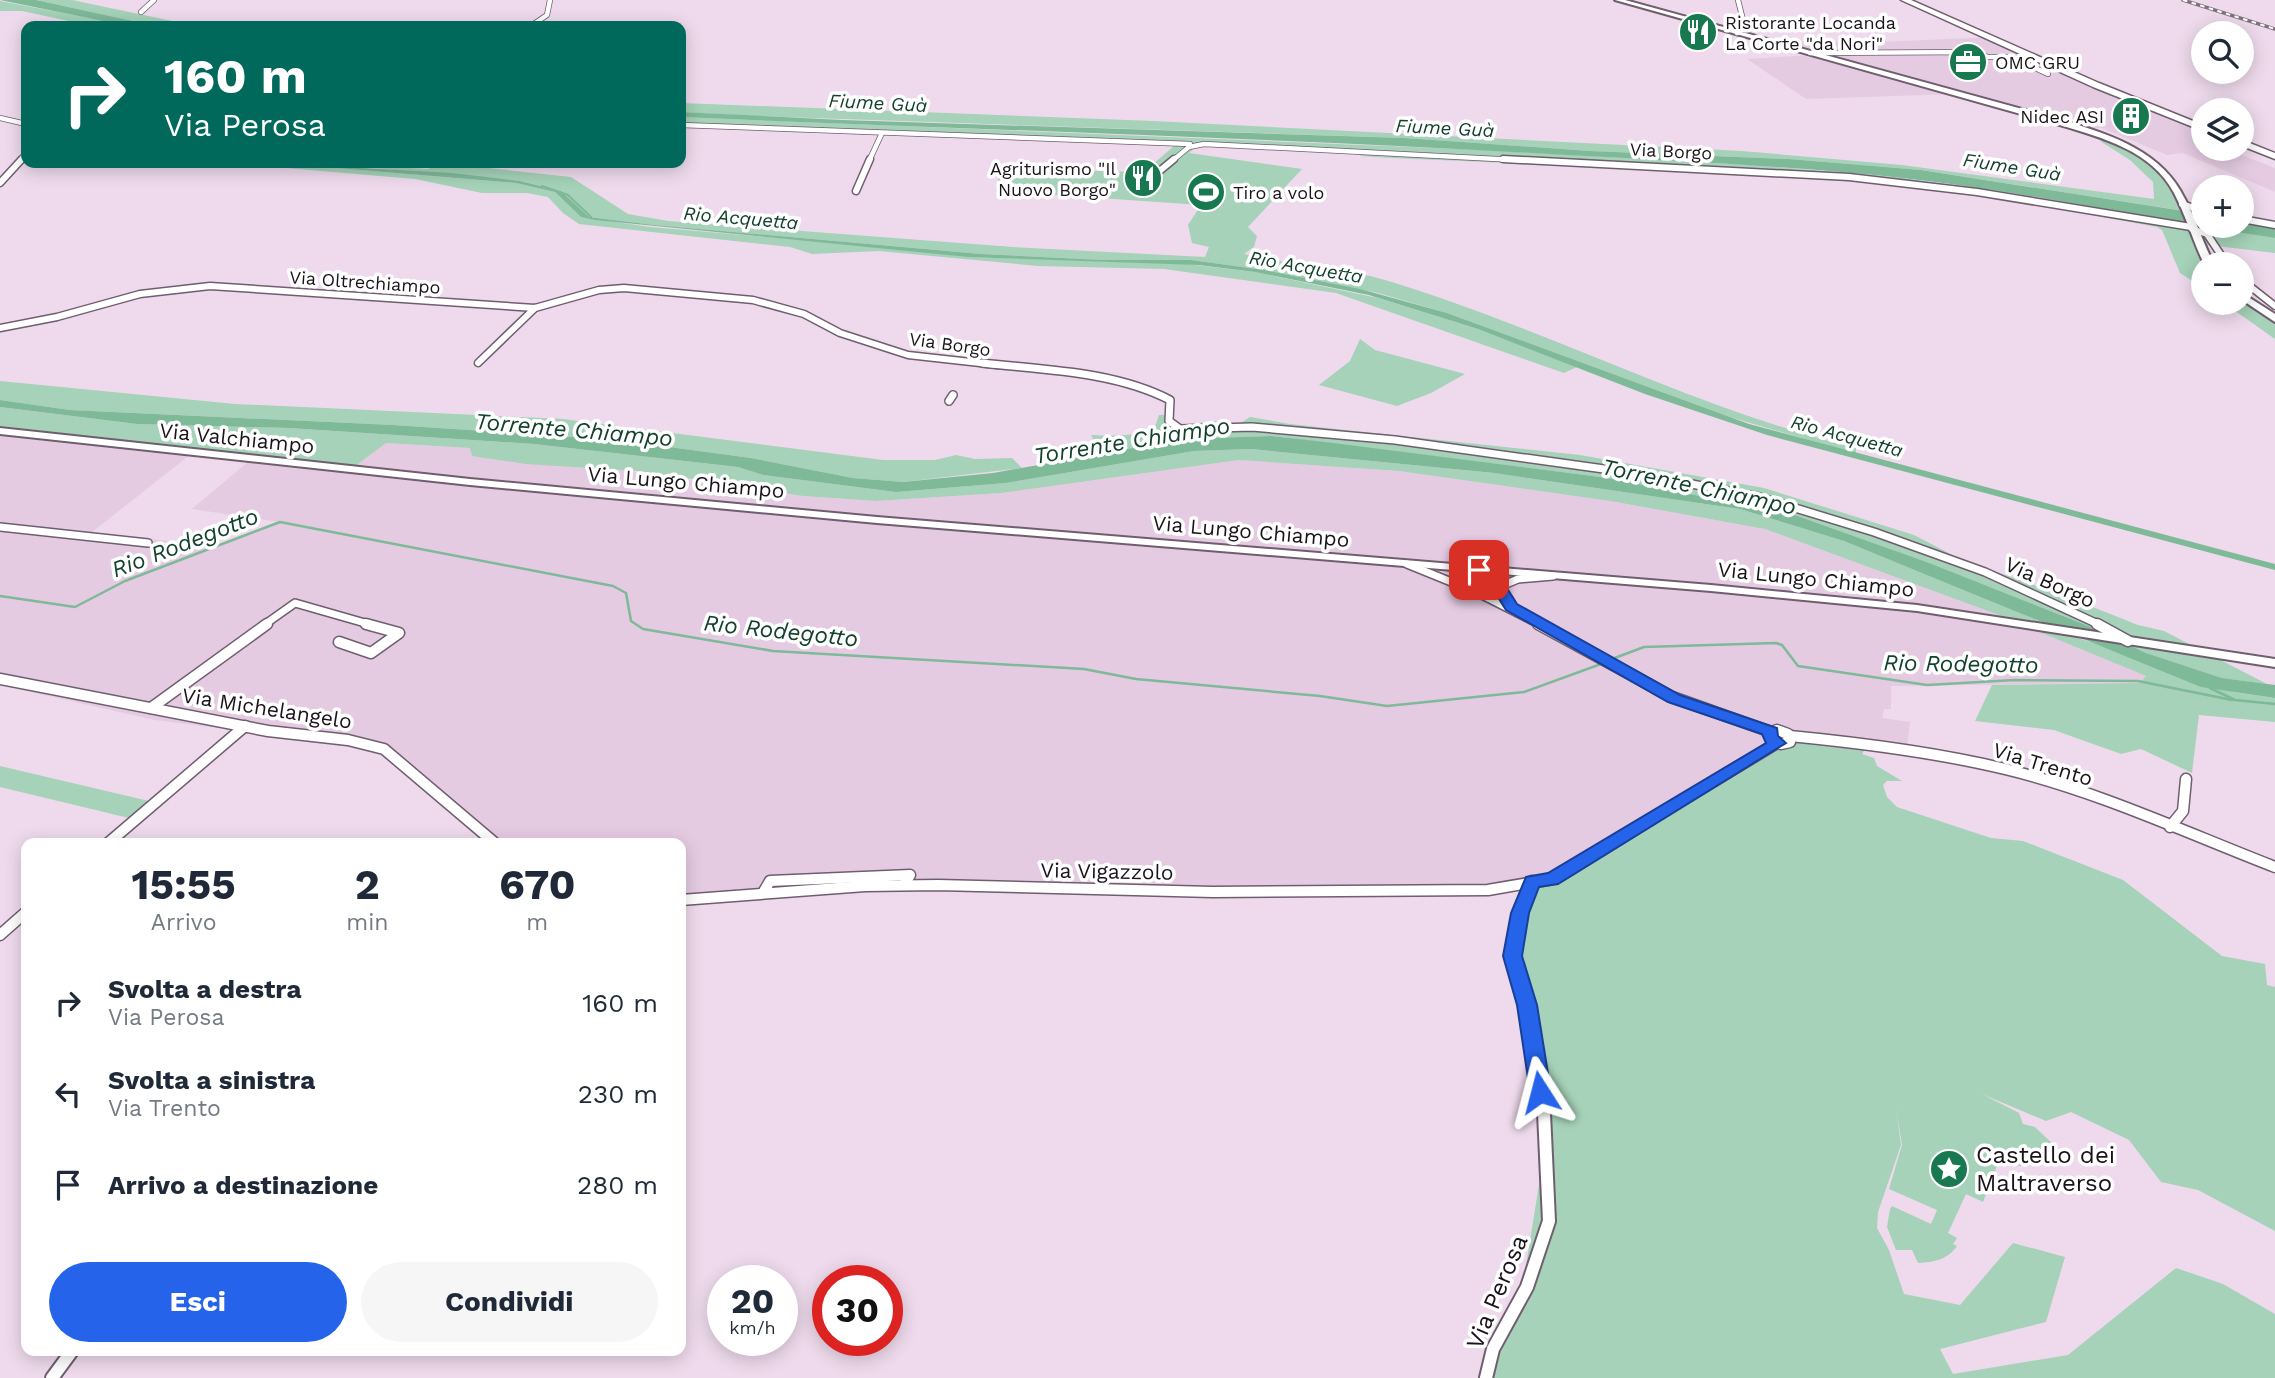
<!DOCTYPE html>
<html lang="it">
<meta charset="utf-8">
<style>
body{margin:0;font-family:"Work Sans",sans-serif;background:#f6f6f7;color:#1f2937;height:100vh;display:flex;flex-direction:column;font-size:26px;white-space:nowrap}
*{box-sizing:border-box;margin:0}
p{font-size:23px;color:#747a83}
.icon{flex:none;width:38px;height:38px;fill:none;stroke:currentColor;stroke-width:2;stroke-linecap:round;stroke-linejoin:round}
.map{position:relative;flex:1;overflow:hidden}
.details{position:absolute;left:21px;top:838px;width:665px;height:518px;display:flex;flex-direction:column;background:#fff;border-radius:14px;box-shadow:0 4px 18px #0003}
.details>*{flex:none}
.banner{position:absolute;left:21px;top:21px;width:665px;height:147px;border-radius:14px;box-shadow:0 4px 18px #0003;background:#00695c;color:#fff;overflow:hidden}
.buttons{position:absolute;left:2191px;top:21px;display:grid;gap:14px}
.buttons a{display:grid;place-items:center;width:63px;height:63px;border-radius:50%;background:#fff;box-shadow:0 4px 18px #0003;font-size:35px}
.speed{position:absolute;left:707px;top:1265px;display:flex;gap:14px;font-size:35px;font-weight:700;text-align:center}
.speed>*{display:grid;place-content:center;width:91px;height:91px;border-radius:50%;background:#fff;box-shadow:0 4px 18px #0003;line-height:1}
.speed small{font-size:18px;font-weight:400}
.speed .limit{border:10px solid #d22;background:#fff;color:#111}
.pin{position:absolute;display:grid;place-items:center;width:60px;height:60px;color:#fff;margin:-30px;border-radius:14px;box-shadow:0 4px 10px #0006}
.me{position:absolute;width:77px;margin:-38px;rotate:351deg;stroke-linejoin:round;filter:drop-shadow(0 0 5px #0008)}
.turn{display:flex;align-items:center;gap:24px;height:147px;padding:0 28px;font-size:32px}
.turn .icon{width:91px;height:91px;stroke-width:2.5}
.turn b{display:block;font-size:49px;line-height:60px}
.eta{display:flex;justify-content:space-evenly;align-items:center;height:119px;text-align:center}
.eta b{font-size:42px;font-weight:700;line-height:49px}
.primary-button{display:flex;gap:14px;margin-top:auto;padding:14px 28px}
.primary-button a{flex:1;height:80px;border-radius:42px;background:#2563eb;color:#fff;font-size:28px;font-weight:700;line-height:80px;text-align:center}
.primary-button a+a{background:#f6f6f7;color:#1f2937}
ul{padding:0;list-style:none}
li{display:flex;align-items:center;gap:21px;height:91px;padding:0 28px}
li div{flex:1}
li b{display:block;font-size:26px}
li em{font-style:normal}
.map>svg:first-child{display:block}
.built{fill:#e5cbe2}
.green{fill:#a5d2b8}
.water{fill:#7eb998}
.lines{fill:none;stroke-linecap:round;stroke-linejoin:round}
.stream-far1{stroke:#7eb998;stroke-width:2}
.stream{stroke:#7eb998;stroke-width:2.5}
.street-far4-casing{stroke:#6f5e6e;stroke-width:6}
.street-far3-casing{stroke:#6f5e6e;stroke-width:9}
.street-far2-casing{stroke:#6f5e6e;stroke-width:10}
.street-far1-casing{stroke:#6f5e6e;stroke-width:13}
.street-casing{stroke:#6f5e6e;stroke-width:16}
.secondary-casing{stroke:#6f5e6e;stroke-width:4}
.primary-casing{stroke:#6f5e6e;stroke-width:4}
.highway-casing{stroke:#6f5e6e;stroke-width:3}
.street-far4{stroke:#fff;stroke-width:4.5}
.street-far3{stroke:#fff;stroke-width:6}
.street-far2{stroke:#fff;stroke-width:7}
.street-far1{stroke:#fff;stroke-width:10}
.street{stroke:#fff;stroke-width:12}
.secondary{fill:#fff;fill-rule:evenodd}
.primary{fill:#fff;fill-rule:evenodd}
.highway{fill:#fff;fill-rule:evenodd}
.rail-casing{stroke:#7f727d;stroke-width:3.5}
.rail{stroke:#fff;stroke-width:2;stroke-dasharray:4.5;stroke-linecap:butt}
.route{fill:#2563eb;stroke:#184099;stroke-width:2}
.labels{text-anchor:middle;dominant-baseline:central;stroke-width:7;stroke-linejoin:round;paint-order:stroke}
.far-poi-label{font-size:18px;fill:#1a1319;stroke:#fff;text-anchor:start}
.far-street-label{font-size:18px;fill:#1a1319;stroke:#fff}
.far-water-label{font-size:19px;font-style:italic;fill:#13422c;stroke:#fff}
.street-label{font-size:21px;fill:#1a1319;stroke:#fff}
.water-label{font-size:23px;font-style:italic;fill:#13422c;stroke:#fff}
.near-poi-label{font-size:24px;fill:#1a1319;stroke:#fff;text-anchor:start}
.near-street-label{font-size:24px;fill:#1a1319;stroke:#fff}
</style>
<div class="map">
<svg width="2275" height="1378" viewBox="0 0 2275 1378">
<rect width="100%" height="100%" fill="#eedaec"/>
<g class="built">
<path d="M1994,37L2077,74L2203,125V149H2226L2275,168V192L2183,153L2167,155L2102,128L2075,127L1954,94L1806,99L1747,59L1813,55L1765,41L1880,42Z"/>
<path d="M0,432L191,454L91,533L217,546L279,522L192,509L255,456L354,467L385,443L470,448L803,496L876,501L1001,493L1239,460L1399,471L1610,501L1765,529L1996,614L2146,676L2140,683L1891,686V709H1884L1882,718L1910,722L1907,749L1771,748L1530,883L1486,892L869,891L681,905V844L497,843L377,748L155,720L0,685Z"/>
</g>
<g class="green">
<path d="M36,0H72L196,26H156Z"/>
<path d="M0,1L117,23L128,26H92L22,11H0Z"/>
<path d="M681,103L1153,121L1742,151L1902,165L2154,199L2153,182L2130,160L2100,141L2111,140L2128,148L2165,172L2185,211L1921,170L1789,159L1590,151L1405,138L752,116L681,112Z"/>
<path d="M681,117L1484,150L1766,166L1903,178L2004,192L2275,238V253L2199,244L2208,264H2203V288L2180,273L2162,230L2157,227L2016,201L1870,183L1735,173L1392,158L1361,156L1358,152L1198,145L1189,153L1302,169L1248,227L1257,236L1254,247L1244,254C1290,265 1340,267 1385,280C1545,328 1693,408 1856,448V454L1730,417L1447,313L1378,293L1264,270L1191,260H1103L981,254L654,225L589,217L561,191L520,181L315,163L428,169L440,163H491L479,167L571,177L628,214L668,221L1013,247L1205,257L1209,247L1192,243L1188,225L1201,205L996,191L1000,169L1144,172L1175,145L681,126Z"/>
<path d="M227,163H276L516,183L555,192L581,217L650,227L896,248L968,257L1187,264L1255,272L1378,298L1478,329L1577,367L1564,373L1336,293L1164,269L1038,266L879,251L812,254L790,247L579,224L563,213L548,197L527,193H482L415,179Z"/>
<path d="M2242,296L2275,318V339L2224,303H2242Z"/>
<path d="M1360,339L1375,350L1465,374L1431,393L1397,406L1319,385L1350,361Z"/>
<path d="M0,381L235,404L563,419L883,460H935L956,455L975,459L1012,458L1022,468L903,482L853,478L751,458L617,440L393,425L70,410L0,400Z"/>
<path d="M0,407L137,424L289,428L534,444L738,467L763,475L896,492L1006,483L1194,451L1251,449L1494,473L1740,509L1844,541L2004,605L2067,634L2234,692L2275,698V722L2199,715L2192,773L2141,749L2121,754L2054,730L1975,721L1992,685L2140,683L2146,676L1996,614L1765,529L1610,501L1399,471L1239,460L1001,493L876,501L803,496L639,471L526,464L472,456L470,448L386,443L354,467L0,426Z"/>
<path d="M1159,415H1169V420L1180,425L1216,421L1220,427L1236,426L1250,417L1290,424L1580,455L1764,488L1914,535L1960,559L2065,596L2138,625L2164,631L2267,684L2222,678L2146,653L2091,627L1928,563L1792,514L1608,478L1271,436L1183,439L1102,454L1091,435C1113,436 1135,437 1155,427Z"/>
<path d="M1782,731L1868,744L1862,754L1874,758L1877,766L1902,781H1887L1883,785L1887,797L1897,807L1991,838L2023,841L2123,880L2222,956L2265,964L2267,985L2275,987V1231L2198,1190L2161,1182L2129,1140L2071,1112L2046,1121L1982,1094L2019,1113L2023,1124L2035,1127L2058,1149L2029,1166H2018L2009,1150L1999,1161L1983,1202L1966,1194L1948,1233L1957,1238L1953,1244L1957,1246C1947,1260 1934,1262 1918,1263L1912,1250H1896L1887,1227L1890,1209L1892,1206L1931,1224L1937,1210L1889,1189L1902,1145L1896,1108L1901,1145L1878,1212L1877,1228L1889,1250L1904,1294L1960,1305L2013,1243L2065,1257L2046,1322L1940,1349L1953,1374L2068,1355L2176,1268L2223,1284L2275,1314V1378H1485L1520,1302L1545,1148L1544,1068L1516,956L1530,883L1771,748Z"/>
<path d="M0,766L153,802L133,819L0,787Z"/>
</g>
<g class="water">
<path d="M0,0H36L156,26H128Z"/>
<path d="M681,112L842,120L1405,138L1590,151L1789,159L1921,170L2203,214V226H2242V221L2275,228V238C2151,219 2028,192 1903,178C1791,166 1679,161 1566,155C1295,139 1024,131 752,120L681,117Z"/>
<path d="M276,163L452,173L520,181L561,191L589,217L654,225L981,254L1103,260H1191L1264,270L1360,289L1447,313L1749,424L2275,564V570L1767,435L1645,394L1478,329L1369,295L1255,272L1199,265L968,257L595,220L581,217L555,192L516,183Z"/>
<path d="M0,400L70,410L393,425L617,440L751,458L853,478L903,482L993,473L1183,439L1271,436L1325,442L1608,478L1792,514L1929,563L2091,627L2146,653L2222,678L2275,685V698L2201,687L1844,541L1740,509L1494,473L1251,449L1194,451L1006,483L896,492L763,475L738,467L534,444L289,428L137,424L0,407Z"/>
</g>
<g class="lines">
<path class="stream-far1" d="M542,186L568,195L591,217"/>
<g class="stream">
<path d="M1897,465L1914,470"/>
<path d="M0,596L75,607L125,581L280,522L613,586L626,593L631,621L643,629L773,651L1084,669L1136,679L1320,696L1387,706L1524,692L1601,664"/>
<path d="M1612,659L1644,647L1776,643L1782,645L1798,666L1927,685L2015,680L2138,681L2232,700"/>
<path d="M2210,688L2235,700L2275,704"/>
</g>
<defs>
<g id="street-far4">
<path d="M141,12L154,0"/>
<path d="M531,26L547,15L550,0"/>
<path d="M1737,33L1745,28L1738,0"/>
<path d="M1810,53L1979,52L1987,57H2012L2048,74"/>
<path d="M0,118L26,124"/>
<path d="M681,125L1190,144"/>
<path d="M21,161L26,150"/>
<path d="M869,161L882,133"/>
<path d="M1172,161L1189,147L1204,144L1538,161"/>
</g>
<g id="street-far3">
<path d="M1503,159L1849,177L1977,192L2191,227"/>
<path d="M1156,174L1174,159"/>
<path d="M0,183L22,159"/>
<path d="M856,191L870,159"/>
<path d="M2182,204L2203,211"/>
<path d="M2242,219L2275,225"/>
<path d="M2192,229L2207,234L2227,264"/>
<path d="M2242,280L2275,306"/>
<path d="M0,328L57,317L140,294L210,286L535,308L599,290L624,288L753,300L804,314L840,333L908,355L998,365"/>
<path d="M478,363L535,308"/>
</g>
<g id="street-far2">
<path d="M982,363C1044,370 1114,371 1170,400L1169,421L1180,429L1252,427L1395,440L1640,474L1759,497L1874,532L1985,572L2100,625"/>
<path d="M949,401L953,395"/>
<path d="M0,527L148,543"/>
<path d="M1407,564L1476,592L1541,625"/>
<path d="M1479,570L1499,587L1483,591L1471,585L1473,575Z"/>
<path d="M1499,587L1508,603"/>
<path d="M1499,587L1518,579L1553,576"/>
<path d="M264,625L295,603L372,625"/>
</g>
<g id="street-far1">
<path d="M1538,624L1670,696L1771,732"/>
<path d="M2097,624L2128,641"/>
<path d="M339,642L371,653L399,633L366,624"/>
<path d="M0,679L268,731L348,740L384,749L496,844"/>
<path d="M151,708L267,624"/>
<path d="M1777,730L1788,734L1790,742L1781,744L1771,739L1769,733Z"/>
<path d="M1790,736C1862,743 1935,752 2005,769C2097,791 2187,833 2275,867"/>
<path d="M2170,827L2183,811L2186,779"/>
<path d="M107,844L245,726"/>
<path d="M763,893L770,881L910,875L904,885"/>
<path d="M681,900L865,886L938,885L1213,892L1488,890L1552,879L1777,743"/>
<path d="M0,935L26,912"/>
<path d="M1513,957L1520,913L1532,881"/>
</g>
<g id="street">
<path d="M52,1378L72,1351"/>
<path d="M1486,1378L1493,1349L1527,1287L1549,1221L1544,1113L1527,1005L1513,955"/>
</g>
<path id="secondary" d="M0,428L470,479L877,517L1711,585L1917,605L2275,659V667L1917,611L1711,591L877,523L470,485L0,434Z"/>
<g id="primary">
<path d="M1615,0H1625L2066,121C2113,136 2162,151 2185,199C2196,220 2203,243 2214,264H2204C2193,241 2186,216 2174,193C2152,151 2103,138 2060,125Z"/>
<path d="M2242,293L2275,314V322L2242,300Z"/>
</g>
<g id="highway">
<path d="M1901,0H1911L2099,83L2203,125V131L2093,87Z"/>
<path d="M2242,140L2275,153V159L2242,146Z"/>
</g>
</defs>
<use href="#street-far4" class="street-far4-casing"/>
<use href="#street-far3" class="street-far3-casing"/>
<use href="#street-far2" class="street-far2-casing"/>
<use href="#street-far1" class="street-far1-casing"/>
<use href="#street" class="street-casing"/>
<use href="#secondary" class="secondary-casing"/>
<use href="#primary" class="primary-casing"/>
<use href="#highway" class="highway-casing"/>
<use href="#street-far4" class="street-far4"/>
<use href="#street-far3" class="street-far3"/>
<use href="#street-far2" class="street-far2"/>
<use href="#street-far1" class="street-far1"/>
<use href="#street" class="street"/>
<use href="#secondary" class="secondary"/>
<use href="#primary" class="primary"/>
<use href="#highway" class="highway"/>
<defs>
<path id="rail" d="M2183,0L2275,29"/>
</defs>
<use href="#rail" class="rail-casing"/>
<use href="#rail" class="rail"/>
</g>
<path class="route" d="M1479,566L1505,585L1517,604L1680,695L1777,728L1778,736L1786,743L1558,884L1539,887L1529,913L1522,956L1537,1005L1551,1092L1548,1098H1533L1530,1092L1517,1005L1503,956L1511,913L1526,877L1548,873L1766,743L1762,734L1668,702L1506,610L1494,591L1472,570Z"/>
<defs>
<symbol id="restaurant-disc" viewBox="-11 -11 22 22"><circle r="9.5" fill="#18784f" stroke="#fff"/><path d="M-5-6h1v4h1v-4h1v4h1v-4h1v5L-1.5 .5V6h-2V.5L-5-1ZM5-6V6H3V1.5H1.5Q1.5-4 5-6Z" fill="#fff"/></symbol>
<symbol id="office-disc" viewBox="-11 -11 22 22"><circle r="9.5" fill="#18784f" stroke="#fff"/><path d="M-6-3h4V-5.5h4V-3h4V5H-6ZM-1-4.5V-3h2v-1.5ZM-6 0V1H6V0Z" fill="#fff"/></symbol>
<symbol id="building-disc" viewBox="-11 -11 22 22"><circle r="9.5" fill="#18784f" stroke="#fff"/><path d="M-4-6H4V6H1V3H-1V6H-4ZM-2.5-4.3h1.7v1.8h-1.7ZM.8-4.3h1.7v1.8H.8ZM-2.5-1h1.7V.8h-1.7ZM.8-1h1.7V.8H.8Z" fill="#fff"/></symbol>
<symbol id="stadium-disc" viewBox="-11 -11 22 22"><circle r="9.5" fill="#18784f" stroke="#fff"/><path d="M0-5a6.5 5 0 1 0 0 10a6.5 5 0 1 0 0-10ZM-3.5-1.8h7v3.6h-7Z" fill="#fff"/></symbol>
<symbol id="sight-disc" viewBox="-11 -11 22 22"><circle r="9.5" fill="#18784f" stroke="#fff"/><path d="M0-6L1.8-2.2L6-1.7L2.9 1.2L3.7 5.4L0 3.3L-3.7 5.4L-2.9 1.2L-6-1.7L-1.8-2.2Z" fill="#fff"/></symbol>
</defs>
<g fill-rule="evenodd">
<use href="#restaurant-disc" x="1676" y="10" width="44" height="44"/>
<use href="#office-disc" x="1946" y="40" width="44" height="44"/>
<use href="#building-disc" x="2109" y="94" width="44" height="44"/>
<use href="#restaurant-disc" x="1121" y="156" width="44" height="44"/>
<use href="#stadium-disc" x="1184" y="170" width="44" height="44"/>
<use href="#sight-disc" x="1927" y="1147" width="44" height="44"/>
</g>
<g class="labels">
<g class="far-poi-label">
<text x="1725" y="22">Ristorante Locanda<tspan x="1725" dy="21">La Corte "da Nori"</tspan></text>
<text x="1995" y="62">OMC GRU</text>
<text x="2104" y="116" text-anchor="end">Nidec ASI</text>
<text x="1116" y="168" text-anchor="end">Agriturismo "Il<tspan x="1116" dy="21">Nuovo Borgo"</tspan></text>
<text x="1233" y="192">Tiro a volo</text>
</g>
<g class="far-street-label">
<text transform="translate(1671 151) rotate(3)">Via Borgo</text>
<text transform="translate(365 282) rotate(4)">Via Oltrechiampo</text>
<text transform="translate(950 344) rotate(8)">Via Borgo</text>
</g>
<g class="far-water-label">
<text transform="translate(878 103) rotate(3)">Fiume Guà</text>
<text transform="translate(1445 128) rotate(3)">Fiume Guà</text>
<text transform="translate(2012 167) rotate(9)">Fiume Guà</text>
<text transform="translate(741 218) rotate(5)">Rio Acquetta</text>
<text transform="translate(1306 267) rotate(10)">Rio Acquetta</text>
<text transform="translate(1847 436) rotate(15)">Rio Acquetta</text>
</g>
<g class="street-label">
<text transform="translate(237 438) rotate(6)">Via Valchiampo</text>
<text transform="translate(686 482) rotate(5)">Via Lungo Chiampo</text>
<text transform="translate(1251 531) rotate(5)">Via Lungo Chiampo</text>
<text transform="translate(1816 579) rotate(6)">Via Lungo Chiampo</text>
<text transform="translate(2050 582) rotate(24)">Via Borgo</text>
<text transform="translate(267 708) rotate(9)">Via Michelangelo</text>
<text transform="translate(2043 764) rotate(17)">Via Trento</text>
<text transform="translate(1107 871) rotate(1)">Via Vigazzolo</text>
</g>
<g class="water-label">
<text transform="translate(574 430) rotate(5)">Torrente Chiampo</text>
<text transform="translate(1132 441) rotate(-9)">Torrente Chiampo</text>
<text transform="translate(1699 487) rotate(12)">Torrente Chiampo</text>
<text transform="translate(185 543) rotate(-21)">Rio Rodegotto</text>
<text transform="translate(781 631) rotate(6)">Rio Rodegotto</text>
<text transform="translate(1961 664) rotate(1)">Rio Rodegotto</text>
</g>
<g class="near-poi-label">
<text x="1976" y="1155">Castello dei<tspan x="1976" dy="28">Maltraverso</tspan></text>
</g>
<g class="near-street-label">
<text transform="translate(1497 1292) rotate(-67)">Via Perosa</text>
</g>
</g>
</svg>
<div class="buttons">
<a><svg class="icon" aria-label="search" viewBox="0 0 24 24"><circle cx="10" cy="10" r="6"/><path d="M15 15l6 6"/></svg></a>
<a><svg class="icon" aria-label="layers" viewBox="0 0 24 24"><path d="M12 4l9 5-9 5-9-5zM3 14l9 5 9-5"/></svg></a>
<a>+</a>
<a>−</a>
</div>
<div class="speed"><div>20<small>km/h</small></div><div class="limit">30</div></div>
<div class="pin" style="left:1479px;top:570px;background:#d93025"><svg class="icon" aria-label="arrive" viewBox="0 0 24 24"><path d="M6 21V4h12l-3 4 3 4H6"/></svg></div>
<svg class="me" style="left:1540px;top:1092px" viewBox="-20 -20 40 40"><path d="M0-17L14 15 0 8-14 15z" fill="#2563eb" stroke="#fff" stroke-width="4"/></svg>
<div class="banner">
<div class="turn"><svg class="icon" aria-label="right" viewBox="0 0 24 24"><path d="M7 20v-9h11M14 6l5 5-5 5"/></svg><div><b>160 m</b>Via Perosa</div></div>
</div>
<section class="details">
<div class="eta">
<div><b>15:55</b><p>Arrivo</p></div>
<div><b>2</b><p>min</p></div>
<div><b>670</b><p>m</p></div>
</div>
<ul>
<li><svg class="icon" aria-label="right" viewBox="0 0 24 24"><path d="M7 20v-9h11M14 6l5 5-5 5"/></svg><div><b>Svolta a destra</b><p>Via Perosa</p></div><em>160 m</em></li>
<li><svg class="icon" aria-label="left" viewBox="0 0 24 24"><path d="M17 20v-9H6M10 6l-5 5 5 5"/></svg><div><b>Svolta a sinistra</b><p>Via Trento</p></div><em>230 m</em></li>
<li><svg class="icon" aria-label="arrive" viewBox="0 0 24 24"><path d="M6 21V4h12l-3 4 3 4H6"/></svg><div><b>Arrivo a destinazione</b></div><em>280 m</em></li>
</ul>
<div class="primary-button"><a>Esci</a><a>Condividi</a></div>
</section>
</div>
